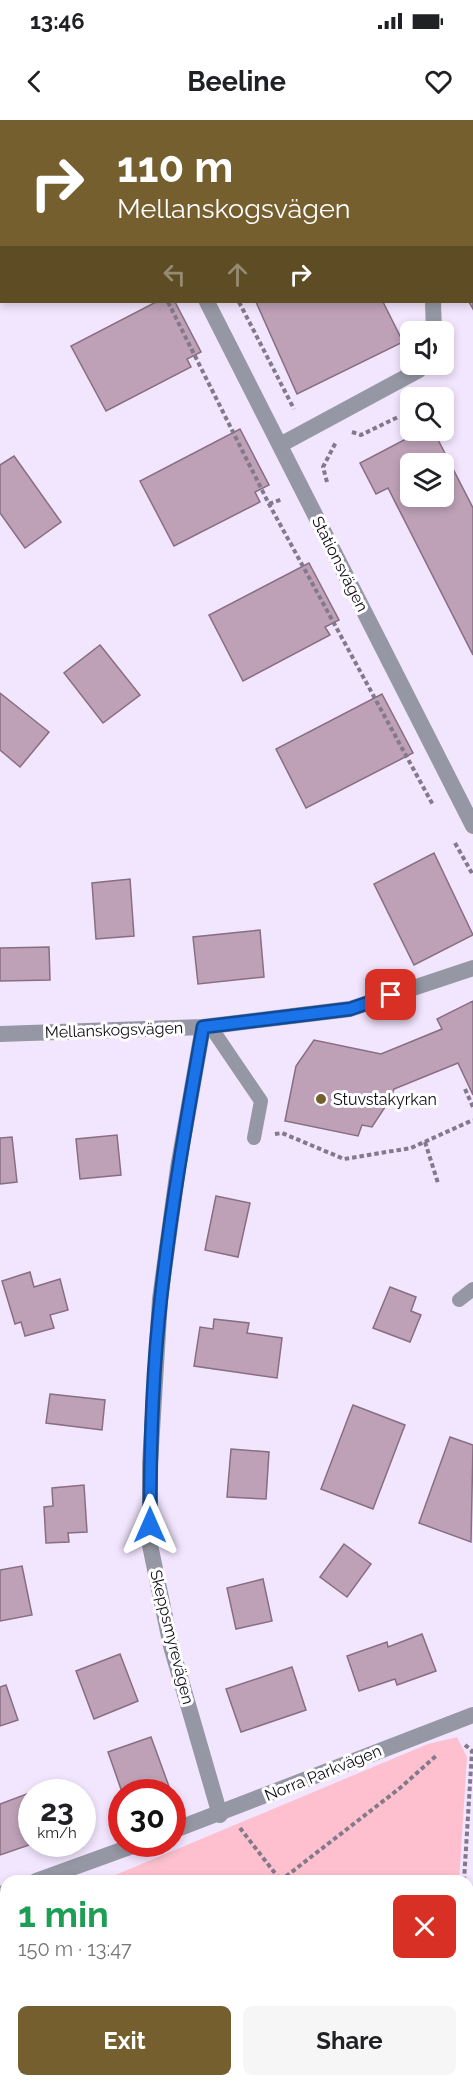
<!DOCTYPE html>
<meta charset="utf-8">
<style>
body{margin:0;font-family:Raleway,sans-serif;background:#f6f6f6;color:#202124;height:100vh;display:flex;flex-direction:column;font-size:22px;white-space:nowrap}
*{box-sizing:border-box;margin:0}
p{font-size:20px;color:#757577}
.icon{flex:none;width:33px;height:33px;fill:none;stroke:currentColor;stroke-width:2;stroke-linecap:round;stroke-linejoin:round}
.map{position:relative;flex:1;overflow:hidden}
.panel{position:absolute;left:0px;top:1755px;width:474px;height:212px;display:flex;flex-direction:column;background:#fff;border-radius:18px 18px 0 0;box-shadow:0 3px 9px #0003}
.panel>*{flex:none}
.hud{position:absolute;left:0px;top:0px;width:474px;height:183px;box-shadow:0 3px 9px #0003;background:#765f2f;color:#fff;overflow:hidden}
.tools{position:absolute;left:400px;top:201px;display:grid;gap:12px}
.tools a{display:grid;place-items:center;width:54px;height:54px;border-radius:9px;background:#fff;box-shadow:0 3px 9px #0003;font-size:30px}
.speed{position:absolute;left:18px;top:1659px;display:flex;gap:12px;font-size:30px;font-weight:700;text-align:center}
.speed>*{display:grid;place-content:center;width:78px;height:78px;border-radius:50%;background:#fff;box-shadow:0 3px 9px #0003;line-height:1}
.speed small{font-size:15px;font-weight:400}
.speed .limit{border:9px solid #d22;background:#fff;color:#111}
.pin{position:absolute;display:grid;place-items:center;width:51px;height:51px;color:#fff;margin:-26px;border-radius:12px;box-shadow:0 3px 9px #0006}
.me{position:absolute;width:66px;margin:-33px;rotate:0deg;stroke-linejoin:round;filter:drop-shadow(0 0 4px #0008)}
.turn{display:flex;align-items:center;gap:21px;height:126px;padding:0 18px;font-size:27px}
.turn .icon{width:78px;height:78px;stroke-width:2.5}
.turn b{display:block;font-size:42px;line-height:51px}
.lanes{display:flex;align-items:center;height:57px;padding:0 18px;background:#0003;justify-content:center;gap:30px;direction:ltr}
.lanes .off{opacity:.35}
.round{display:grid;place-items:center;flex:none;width:63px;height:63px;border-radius:9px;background:#f6f6f6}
.headline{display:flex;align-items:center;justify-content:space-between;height:102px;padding:0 18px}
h1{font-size:36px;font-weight:700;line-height:45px;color:#1e9e55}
.action{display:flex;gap:12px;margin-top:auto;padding:12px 18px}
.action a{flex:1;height:69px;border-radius:9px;background:#765f2f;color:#fff;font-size:24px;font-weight:700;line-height:69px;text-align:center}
.action a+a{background:#f6f6f6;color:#202124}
.status{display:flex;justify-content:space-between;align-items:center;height:42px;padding:0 30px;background:#fff;direction:ltr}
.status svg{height:16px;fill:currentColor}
header{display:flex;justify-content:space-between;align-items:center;height:78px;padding:0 18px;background:#fff;font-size:27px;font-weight:700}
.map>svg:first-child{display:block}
.green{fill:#fec0cf}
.building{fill:#bea1b7;stroke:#886e82;stroke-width:1.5;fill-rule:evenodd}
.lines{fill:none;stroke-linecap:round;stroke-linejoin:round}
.path{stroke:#82798a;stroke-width:4;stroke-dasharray:4.5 3;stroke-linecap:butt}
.service{stroke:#9597a4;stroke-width:14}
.minor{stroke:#9597a4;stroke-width:16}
.tertiary{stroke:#9597a4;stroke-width:16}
.route-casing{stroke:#114b97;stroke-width:15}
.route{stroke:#1a73e8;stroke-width:10}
.poi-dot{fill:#765f2f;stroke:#fff;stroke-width:2}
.labels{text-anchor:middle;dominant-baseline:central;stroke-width:6;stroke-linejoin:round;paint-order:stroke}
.street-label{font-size:16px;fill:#100b15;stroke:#fff}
.poi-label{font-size:16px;fill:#100b15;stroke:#fff;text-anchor:start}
</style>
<div class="status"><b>13:46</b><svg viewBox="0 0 49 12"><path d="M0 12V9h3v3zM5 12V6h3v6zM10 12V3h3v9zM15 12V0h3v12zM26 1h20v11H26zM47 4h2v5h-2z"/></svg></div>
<header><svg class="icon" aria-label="back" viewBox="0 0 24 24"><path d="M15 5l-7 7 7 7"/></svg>Beeline<svg class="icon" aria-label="heart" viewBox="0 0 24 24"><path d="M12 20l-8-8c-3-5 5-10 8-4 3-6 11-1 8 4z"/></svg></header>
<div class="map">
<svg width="473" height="1966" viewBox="0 0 473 1966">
<rect width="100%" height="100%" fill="#f2e5fe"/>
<g class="green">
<path d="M457,1617L467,1637L459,1761H101L428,1624Z"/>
<path d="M6,1796V1960H468V1824L473,1860V1966H0V1798Z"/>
</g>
<g class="building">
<path d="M0,0L49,2H2L0,58Z"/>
<path d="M179,0H292L293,2H180Z"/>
<path d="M380,0H472L473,2V189L469,182H472V2Z"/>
<path d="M156,182H175L201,232L187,239L191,247L106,291L71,226Z"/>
<path d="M256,182H383L403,222L297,274Z"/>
<path d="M240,309L269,365L255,372L260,382L174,426L140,361Z"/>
<path d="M423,310H433L473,388V535L388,368L376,374L360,343ZM411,344H444V376H411Z"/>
<path d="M14,336L61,402L25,428L0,393V345Z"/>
<path d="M309,443L339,500L325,507L330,515L243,561L209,495Z"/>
<path d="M100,525L140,575L103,603L64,553Z"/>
<path d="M0,573L49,612L20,647L0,630Z"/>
<path d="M382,574L413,633L306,688L276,629Z"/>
<path d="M434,733L473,815L414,845L374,764Z"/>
<path d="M130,759L134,816L96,819L92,763Z"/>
<path d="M260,810L264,857L198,864L193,817Z"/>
<path d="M49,827L50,860L0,861V828Z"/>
<path d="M473,881V975L458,943L394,969L391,978L372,1007L362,1005L358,1016L285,1001L296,946L314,920L381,934L442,909L437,899Z"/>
<path d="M117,1015L121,1055L80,1059L76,1019Z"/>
<path d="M12,1017L17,1062L0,1064V1018Z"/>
<path d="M216,1076L250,1083L238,1137L205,1130Z"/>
<path d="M30,1152L34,1167L60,1159L68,1190L50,1195L54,1208L25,1216L21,1202L15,1204L2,1161Z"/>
<path d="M390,1167L416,1177L411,1191L421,1195L410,1222L373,1208Z"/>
<path d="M214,1199L249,1203L247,1213L282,1218L277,1258L194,1246L200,1207L213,1209Z"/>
<path d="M50,1274L105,1280L102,1310L46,1303Z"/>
<path d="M353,1285L405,1305L373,1389L321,1369Z"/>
<path d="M450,1317L473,1325L471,1422L419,1403Z"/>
<path d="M231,1329L269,1332L266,1379L227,1377Z"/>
<path d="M84,1365L87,1412L68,1413L69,1422L46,1423L44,1387L53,1386L52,1368Z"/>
<path d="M344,1424L371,1444L347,1477L320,1457Z"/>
<path d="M22,1446L32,1495L0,1501V1450Z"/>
<path d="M263,1459L272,1501L236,1509L227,1468Z"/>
<path d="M422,1514L436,1551L397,1565L395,1559L359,1571L347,1536L387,1522L388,1527Z"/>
<path d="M120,1534L138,1581L94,1599L76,1551Z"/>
<path d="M292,1547L306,1590L241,1612L226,1569Z"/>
<path d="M6,1565L18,1600L0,1606V1567Z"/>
<path d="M151,1617L171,1672H122L108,1632Z"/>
<path d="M32,1672V1724L0,1735V1684Z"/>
</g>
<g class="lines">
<g class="path">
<path d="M59,0L61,2"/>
<path d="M135,0L136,2"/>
<path d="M162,2L163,0"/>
<path d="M168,182L269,384L433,685"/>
<path d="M239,182L294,289"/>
<path d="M405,228L409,206"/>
<path d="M352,312L361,315L398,297"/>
<path d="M327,362L323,347L336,322"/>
<path d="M269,384L283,379"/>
<path d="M455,723L473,755"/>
<path d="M465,969L473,987"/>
<path d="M275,1014L282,1013L344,1039L411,1028L473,1000"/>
<path d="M425,1022L438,1063"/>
<path d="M240,1708L281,1761"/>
<path d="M280,1761L400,1668L436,1636"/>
<path d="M464,1761L472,1631L464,1624"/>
<path d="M468,1784L473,1811"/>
<path d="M0,1933L6,1941"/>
<path d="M21,1960L25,1966"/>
<path d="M97,1960L101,1966"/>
<path d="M427,1960L431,1966"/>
<path d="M13,1966L21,1960"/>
<path d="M273,1966L278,1960"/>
</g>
<g class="service">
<path d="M210,906L261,981L254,1018"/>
<path d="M459,1180L473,1169"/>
</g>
<g class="minor">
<path d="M351,0L352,2"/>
<path d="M433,182L434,212"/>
<path d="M280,325L419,250L422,244"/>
<path d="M203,907L178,1048L160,1179L150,1344V1425L171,1526L220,1695"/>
<path d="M0,914L203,907L350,889L473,848"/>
<path d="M172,1711L473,1595"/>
<path d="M36,1761L138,1724"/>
<path d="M0,1775L6,1772"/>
</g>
<g class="tertiary">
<path d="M108,0L109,2"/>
<path d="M207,182L473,706"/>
</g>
</g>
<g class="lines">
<defs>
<path id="route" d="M150,1405C150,1329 152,1253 161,1177C171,1087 187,997 203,907L350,889L391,875"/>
</defs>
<use href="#route" class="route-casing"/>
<use href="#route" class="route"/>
</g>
<circle class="poi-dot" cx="321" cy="979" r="6"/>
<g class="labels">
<g class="street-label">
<text transform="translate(340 444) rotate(63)">Stationsvägen</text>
<text transform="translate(114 910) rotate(-2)">Mellanskogsvägen</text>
<text transform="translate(172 1517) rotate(76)">Skeppsmyrevägen</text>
<text transform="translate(323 1653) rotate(-22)">Norra Parkvägen</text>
</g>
<g class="poi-label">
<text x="333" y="979">Stuvstakyrkan</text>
</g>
</g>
</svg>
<div class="tools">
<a><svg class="icon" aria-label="sound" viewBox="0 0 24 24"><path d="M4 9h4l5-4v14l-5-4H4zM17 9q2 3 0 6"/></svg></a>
<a><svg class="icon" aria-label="search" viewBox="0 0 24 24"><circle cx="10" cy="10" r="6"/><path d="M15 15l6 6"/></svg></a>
<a><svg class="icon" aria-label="layers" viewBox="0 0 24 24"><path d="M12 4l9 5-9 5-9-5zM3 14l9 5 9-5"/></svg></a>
</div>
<div class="speed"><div>23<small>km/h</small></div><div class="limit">30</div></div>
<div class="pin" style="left:391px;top:875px;background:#d93025"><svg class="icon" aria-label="arrive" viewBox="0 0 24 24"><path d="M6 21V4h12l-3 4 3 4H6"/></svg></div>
<svg class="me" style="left:150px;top:1405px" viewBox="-20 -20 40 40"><path d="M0-17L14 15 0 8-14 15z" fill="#1a73e8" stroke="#fff" stroke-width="4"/></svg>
<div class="hud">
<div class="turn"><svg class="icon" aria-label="right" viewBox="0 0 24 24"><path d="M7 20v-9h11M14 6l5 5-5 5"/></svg><div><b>110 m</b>Mellanskogsvägen</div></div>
<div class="lanes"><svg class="icon off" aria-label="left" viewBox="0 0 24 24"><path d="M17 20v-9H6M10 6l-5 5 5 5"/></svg><svg class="icon off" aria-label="ahead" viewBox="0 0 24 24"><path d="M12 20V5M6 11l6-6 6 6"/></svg><svg class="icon" aria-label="right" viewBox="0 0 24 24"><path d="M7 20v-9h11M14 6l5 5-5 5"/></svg></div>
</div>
<section class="panel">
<div class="headline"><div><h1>1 min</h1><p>150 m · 13:47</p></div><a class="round" style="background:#d93025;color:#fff"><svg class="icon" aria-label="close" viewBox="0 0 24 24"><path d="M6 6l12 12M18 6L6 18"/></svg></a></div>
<div class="action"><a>Exit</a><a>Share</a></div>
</section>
</div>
